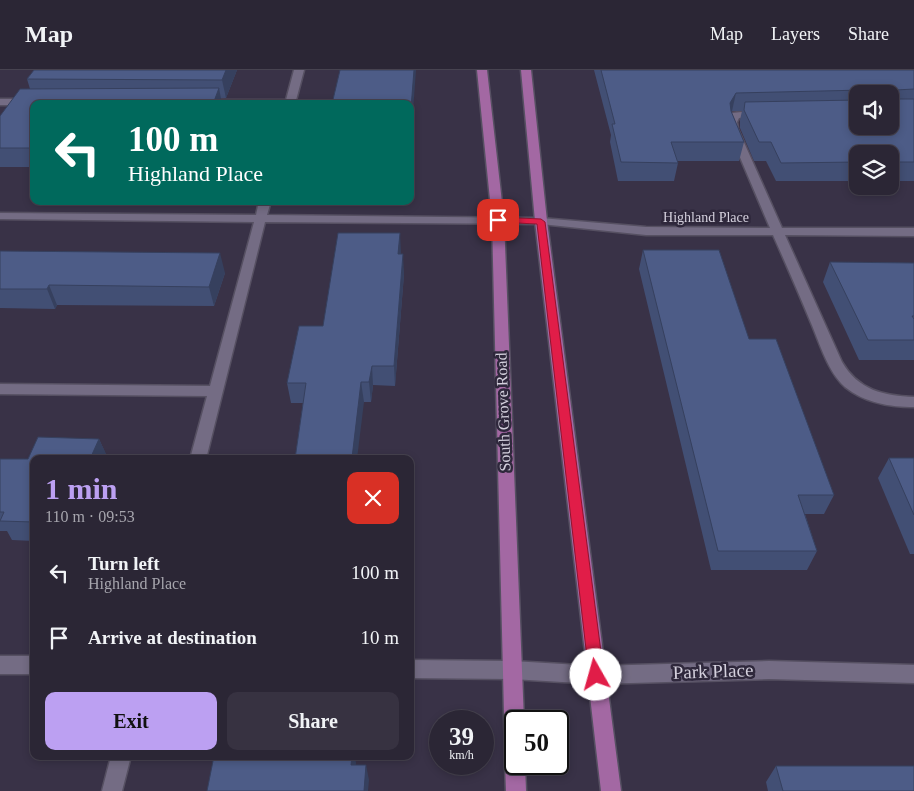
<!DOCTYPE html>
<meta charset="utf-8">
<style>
body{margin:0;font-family:Georgia,serif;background:#373241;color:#f1f3f6;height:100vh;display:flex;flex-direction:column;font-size:19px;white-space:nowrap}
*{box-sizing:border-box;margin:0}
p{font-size:16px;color:#a6a5ad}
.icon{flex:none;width:28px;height:28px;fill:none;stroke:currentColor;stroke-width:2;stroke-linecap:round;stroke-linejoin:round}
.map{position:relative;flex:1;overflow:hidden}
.side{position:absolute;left:30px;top:385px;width:384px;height:305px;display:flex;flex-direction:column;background:#2b2635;border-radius:10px;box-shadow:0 2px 8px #0003,0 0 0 1px #474350}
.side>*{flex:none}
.guide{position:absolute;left:30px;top:30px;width:384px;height:105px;border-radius:10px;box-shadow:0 2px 8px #0003,0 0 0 1px #474350;background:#00695c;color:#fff;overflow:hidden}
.buttons{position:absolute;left:849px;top:15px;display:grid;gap:10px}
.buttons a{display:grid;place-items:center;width:50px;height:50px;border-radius:10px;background:#2b2635;box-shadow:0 2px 8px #0003,0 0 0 1px #474350;font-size:25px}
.speed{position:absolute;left:429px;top:640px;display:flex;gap:10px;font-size:25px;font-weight:700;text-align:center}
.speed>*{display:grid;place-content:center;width:65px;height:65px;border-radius:50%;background:#2b2635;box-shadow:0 2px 8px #0003,0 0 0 1px #474350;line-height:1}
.speed small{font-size:12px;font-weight:400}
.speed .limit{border:2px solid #111;border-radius:8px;background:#fff;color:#111}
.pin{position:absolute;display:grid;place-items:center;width:42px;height:42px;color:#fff;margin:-21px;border-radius:10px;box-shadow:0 2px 8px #0006}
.me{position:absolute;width:55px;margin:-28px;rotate:353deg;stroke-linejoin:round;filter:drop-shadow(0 0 4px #0008)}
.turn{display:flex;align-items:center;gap:18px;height:105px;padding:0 15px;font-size:22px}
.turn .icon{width:65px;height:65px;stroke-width:2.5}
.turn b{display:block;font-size:35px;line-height:42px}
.round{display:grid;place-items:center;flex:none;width:52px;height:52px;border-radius:10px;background:#373241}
.headline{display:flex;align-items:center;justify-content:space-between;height:85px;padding:0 15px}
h1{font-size:30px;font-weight:700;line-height:38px;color:#bca0f2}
.action{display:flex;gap:10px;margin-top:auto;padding:10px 15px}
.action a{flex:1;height:58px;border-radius:10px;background:#bca0f2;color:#111;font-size:20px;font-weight:700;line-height:58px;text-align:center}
.action a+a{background:#373241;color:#f1f3f6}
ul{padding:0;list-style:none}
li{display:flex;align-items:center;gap:15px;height:65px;padding:0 15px}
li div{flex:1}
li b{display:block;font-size:19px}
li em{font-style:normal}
header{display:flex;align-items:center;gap:30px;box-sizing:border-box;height:70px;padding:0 25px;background:#2b2635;border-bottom:1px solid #474350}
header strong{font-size:24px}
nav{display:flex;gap:28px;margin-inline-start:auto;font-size:18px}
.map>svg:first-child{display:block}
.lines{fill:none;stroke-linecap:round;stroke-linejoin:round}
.minor-casing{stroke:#565062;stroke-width:3}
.major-casing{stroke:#565062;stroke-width:3}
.minor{fill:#746c84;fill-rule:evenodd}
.major{fill:#a368a3;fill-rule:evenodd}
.wall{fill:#424f74;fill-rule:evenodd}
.shaded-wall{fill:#36405e}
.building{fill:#4d5c87;stroke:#36405e}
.route{fill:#e11d48;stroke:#92132f}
.labels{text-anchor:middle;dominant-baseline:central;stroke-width:5;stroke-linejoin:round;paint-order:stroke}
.far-street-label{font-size:14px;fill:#d4d0dd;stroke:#2f283c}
.street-label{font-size:16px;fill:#d4d0dd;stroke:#2f283c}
.near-street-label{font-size:19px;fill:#d4d0dd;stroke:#2f283c}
</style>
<header>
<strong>Map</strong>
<nav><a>Map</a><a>Layers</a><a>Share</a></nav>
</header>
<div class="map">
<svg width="914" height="721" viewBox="0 0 914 721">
<rect width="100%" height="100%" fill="#393247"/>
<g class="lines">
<defs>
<g id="minor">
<path d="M294,0H304L295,34L197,33L202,30H286Z"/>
<path d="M0,29H32L37,32L32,35H0Z"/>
<path d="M761,40L765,41V45L739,48L737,52L738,59L782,158H914V166L785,165L842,292C858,320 884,326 914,327V337C890,337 865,333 845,317C828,302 820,274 811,253C799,224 786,194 773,165H646L541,154L265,152L206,389H190L207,326L0,324V314L210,316L254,152L0,149V143L256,145L259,131H271L267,145L541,148L646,157L770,158L728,59L727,52L732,43Z"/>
<rect x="0" y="586" width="34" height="18"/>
<path d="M410,590L512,591L596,596L769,591L914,595V613L769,609L596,614L512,609L410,608Z"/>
<path d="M111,686H131L122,721H102Z"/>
</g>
<g id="major">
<path d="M477,0H487L504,150L524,651H515V694H525L526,721H506L505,694L507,689L505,685L492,150Z"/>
<path d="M521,0H531L547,151L621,721H601L535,151Z"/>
</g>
</defs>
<use href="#minor" class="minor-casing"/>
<use href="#major" class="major-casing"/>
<use href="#minor" class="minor"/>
<use href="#major" class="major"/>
</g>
<g class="wall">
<path d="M34,0H237L226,28L34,34V97H0V46L30,19L27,9Z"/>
<path d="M594,0H914V111H890V84H858V111H776L766,91H754L740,58V50L742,41H732L731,42L744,72L739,91H678V93L674,111H618L610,72L611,65ZM858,24H890L858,56Z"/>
<path d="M643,180L834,425L824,444H805L817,481L807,500H711L639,199Z"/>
<path d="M0,181L225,203L214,236L57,235L55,239L0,238Z"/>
<path d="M401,184L404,204L395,316L373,315L371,332H364L295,389L303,333H291L287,313L323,256Z"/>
<path d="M830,192L914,193V290H859L823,212Z"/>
<path d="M99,369L108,389H34V471L12,470L7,461H0V389H28Z"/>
<path d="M889,388H914V484H910L878,408Z"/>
<path d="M776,696L914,721H768L766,712Z"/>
</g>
<g class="shaded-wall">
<path d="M226,0H237L226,28L222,10Z"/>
<path d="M414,0H416L411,69L410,51Z"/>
<path d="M219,18L222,34H213Z"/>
<path d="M736,23L732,41L725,51L730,33Z"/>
<path d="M413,51L414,69L410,111V84Z"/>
<path d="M400,163L401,183L399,204L398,184Z"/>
<path d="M220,183L225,203L214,236L209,217Z"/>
<path d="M403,184L404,204L395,316L394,296Z"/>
<path d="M49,215L57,235L55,239L47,219Z"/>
<path d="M372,296L373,315L371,332L369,312Z"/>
<path d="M361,312L364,332L357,389H352Z"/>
<path d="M99,369L108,388L90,389Z"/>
<path d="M352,686H355L356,693L355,710L351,695Z"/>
<path d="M366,695L369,710L368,721H364Z"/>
</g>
<g class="building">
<path d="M34,0H226L222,10L27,9Z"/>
<path d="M340,0H414L410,51H413L410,84V34H332Z"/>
<path d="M601,0H914V19L896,20L895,27L897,29H914V92H890V84H858V92L781,93L771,72H759L744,40L745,32L858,30V56H890V24H866V22L864,20L736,23L730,33L731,41L744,72H671L678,93L621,92L612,54H615Z"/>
<path d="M219,18L213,34H34V78H0V46L20,19Z"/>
<path d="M338,163H400L398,184H403L394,296H372L369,312H361L352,388H374V389H295L306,313H287L299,256H323Z"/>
<path d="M643,180H719L749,269H776L834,425H798L817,481H718Z"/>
<path d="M0,181L220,183L209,217L49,215L47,219H0Z"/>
<path d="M830,192L914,193V246H912L914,249V270H868Z"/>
<path d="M38,367L99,369L90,389H34V452L0,451L4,442H0V389H28Z"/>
<path d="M889,388H914V445Z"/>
<path d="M214,686H352L351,695H366L364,721H207Z"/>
<path d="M776,696H914V721H783Z"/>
</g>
<path class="route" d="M498,147L541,149L545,152L604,605L601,609L596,611L591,609L589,605L537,154L495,152L493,150Z"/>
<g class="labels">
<g class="far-street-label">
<text x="706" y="147">Highland Place</text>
</g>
<g class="street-label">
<text transform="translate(503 342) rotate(-92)">South Grove Road</text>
</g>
<g class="near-street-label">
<text transform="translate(713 601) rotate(-2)">Park Place</text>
</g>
</g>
</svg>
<div class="buttons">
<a><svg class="icon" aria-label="sound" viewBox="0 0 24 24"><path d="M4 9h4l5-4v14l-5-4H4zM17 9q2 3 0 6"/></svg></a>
<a><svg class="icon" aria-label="layers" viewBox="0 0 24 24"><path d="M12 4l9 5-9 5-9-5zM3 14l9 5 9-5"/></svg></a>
</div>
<div class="speed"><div>39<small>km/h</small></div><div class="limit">50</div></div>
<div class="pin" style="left:498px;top:150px;background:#d93025"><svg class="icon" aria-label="arrive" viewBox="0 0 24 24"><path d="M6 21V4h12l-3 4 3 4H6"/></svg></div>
<svg class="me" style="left:596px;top:605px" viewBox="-20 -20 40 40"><circle r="19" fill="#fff"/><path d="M0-13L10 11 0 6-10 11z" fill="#e11d48"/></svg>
<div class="guide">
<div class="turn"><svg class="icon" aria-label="left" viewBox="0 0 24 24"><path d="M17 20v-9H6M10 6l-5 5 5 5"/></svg><div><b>100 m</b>Highland Place</div></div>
</div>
<section class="side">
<div class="headline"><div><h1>1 min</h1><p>110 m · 09:53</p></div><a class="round" style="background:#d93025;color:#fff"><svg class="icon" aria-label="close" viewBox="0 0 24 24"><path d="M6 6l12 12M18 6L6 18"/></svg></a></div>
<ul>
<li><svg class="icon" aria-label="left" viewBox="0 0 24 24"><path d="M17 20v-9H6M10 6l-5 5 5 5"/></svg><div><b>Turn left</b><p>Highland Place</p></div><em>100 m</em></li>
<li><svg class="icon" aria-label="arrive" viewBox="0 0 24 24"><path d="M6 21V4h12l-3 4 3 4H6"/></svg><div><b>Arrive at destination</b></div><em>10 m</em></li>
</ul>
<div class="action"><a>Exit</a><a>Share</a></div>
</section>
</div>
